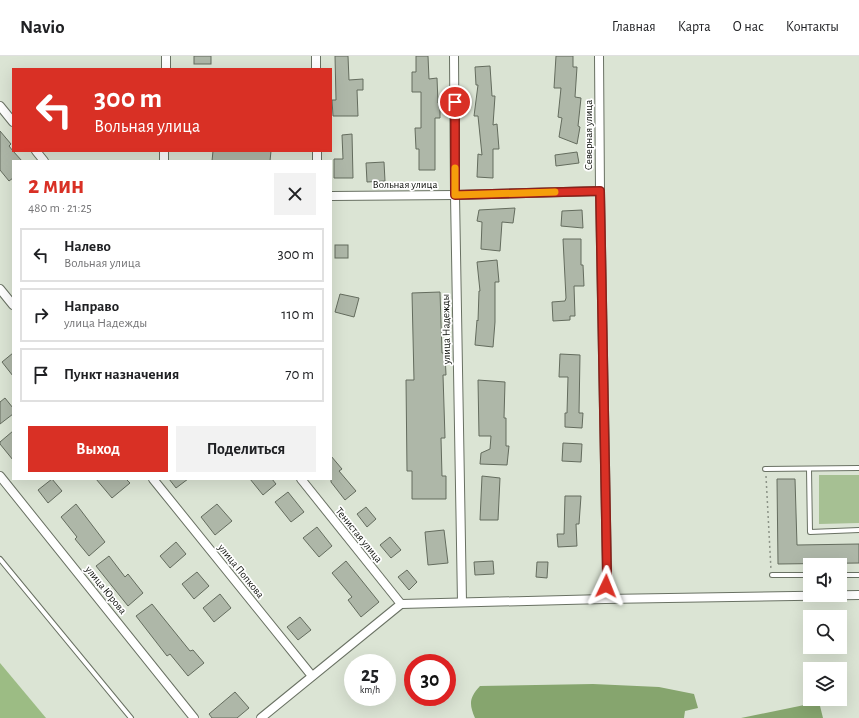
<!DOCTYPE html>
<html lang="ru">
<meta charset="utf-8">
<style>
body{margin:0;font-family:"Alegreya Sans",sans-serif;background:#f2f2f2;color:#202124;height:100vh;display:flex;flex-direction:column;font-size:15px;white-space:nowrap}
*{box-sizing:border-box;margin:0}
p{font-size:13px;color:#757577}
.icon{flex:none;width:22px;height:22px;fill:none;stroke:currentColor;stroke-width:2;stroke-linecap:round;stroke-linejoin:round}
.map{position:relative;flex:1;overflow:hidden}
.sheet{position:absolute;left:12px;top:104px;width:320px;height:320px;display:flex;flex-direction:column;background:#fff;border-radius:0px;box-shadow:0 4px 16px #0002}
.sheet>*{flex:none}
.top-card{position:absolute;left:12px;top:12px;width:320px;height:84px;border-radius:0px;box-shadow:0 4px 16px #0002;background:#d93025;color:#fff;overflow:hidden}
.controls{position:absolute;left:803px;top:502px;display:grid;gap:8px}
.controls a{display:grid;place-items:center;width:44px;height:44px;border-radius:0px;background:#fff;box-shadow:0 4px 16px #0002;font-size:20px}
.speed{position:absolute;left:344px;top:598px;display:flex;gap:8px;font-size:20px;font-weight:700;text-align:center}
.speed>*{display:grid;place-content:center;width:52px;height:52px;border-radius:50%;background:#fff;box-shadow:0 4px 16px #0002;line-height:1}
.speed small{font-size:10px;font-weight:400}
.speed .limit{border:6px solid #d22;background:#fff;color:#111}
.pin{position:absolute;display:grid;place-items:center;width:34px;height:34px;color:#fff;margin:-17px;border:2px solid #fff;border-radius:50%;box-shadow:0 1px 4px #0007}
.me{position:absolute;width:44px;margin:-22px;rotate:2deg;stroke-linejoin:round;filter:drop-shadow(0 0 3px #0008)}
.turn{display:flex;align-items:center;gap:14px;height:84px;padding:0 16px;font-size:18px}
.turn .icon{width:52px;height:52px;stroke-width:2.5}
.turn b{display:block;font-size:28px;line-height:34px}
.round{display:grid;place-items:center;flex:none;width:42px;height:42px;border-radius:0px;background:#f2f2f2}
.overview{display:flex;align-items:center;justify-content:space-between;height:68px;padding:0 16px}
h1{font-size:24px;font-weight:700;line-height:30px;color:#d93025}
.cta{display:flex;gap:8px;margin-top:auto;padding:8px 16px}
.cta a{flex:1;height:46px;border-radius:0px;background:#d93025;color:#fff;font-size:16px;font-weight:700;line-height:46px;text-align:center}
.cta a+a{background:#f2f2f2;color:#202124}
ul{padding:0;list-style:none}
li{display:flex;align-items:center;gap:12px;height:54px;margin:0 8px 6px;padding:0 8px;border:2px solid #e0e0e0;border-radius:0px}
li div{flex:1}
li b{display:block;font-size:15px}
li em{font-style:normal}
header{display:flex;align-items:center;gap:24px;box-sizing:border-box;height:56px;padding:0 20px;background:#fff;border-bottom:1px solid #e0e0e0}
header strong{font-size:19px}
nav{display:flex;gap:22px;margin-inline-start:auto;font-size:14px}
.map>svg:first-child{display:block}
.green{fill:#a6c093}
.forest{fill:#9cbc84}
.water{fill:#86a56e}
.building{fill:#aeb7a8;stroke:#646c5e}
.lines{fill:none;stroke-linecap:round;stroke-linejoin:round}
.service-casing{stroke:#697163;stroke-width:6}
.minor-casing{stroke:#697163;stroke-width:10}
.path{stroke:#8c9387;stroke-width:1.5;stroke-dasharray:2 3;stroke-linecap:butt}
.service{stroke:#fff;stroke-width:4}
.minor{stroke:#fff;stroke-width:8}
.route-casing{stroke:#8d1f18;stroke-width:10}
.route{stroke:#d93025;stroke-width:7}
.slow{stroke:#f59e0b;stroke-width:7}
.labels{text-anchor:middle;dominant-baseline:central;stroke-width:3.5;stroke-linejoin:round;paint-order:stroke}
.street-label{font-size:11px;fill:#0d100b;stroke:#fff}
</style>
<header>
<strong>Navio</strong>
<nav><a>Главная</a><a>Карта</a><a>О нас</a><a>Контакты</a></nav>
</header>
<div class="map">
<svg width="859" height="662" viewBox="0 0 859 662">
<rect width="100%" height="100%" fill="#dbe4d4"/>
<path class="green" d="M819,419H859V467L819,468Z"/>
<path class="forest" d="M0,607L46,662H0Z"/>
<g class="water">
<path d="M593,628L659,631L694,638L698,652L685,655L684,662H475C469,648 469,642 480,630Z"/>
<path d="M819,646L823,662H741Z"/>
</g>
<g class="building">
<rect x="194" y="0" width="17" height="8"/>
<path d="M335,0H348L349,24L363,23V34H357L358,60H333L332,44H336Z"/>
<path d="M416,0H428L429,23L437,22L438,47H440V62H435V114H419V93H416L415,72H421V36H412V16H416Z"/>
<path d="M556,0H573V11H577L575,41L581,42L578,70L580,71L577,88L559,81L562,62L558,61L561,32H554Z"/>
<path d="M490,10L492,40H495L493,69L497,68L499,93H493V122L477,121L478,98L482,99L478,60H474L478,29H476L475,11Z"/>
<path d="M0,75L11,88L9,90L13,95L22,105H13V122L9,125L0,114Z"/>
<path d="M352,78L353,122H334V103H343L342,79Z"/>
<path d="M213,95H271L270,105H212Z"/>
<path d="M577,96L579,107L556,110L555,99Z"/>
<path d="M384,106L385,125L367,126L366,107Z"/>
<path d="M515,152L513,167L502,166L500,195L481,193L482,166L477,165L479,154Z"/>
<path d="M582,154L583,172L561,170L562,155Z"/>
<path d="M563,183H581V209H583L584,230H574L575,260H570V264L553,265L552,246L565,245L566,242Z"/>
<rect x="335" y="189" width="13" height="13"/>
<path d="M497,204L499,226H495V266L493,291L475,289L477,264L478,265L479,235H480L477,206Z"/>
<path d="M440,236L442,297H445L446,319H443L445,382H441L442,420H446V443H412V415H407L406,324H414L412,237Z"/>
<path d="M340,238L359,242L354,261L335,256Z"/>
<path d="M13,297V320L2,306Z"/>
<path d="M560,298L580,299L579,357H583L582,372L565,371V357H567L568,321H559Z"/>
<path d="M478,324L505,326L504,362H506V390H509L507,409L480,408L481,397L490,393L491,380H479Z"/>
<path d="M5,342L13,352V358L0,368V346Z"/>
<path d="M13,375V404L0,388V386Z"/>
<path d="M563,387L582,388L581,406L562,405Z"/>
<path d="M331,400L342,413L339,415L356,435L345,444L331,426Z"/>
<path d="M482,420L500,422L498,464H480Z"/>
<path d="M52,423L62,435L48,447L38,434Z"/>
<path d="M96,423H126L130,427L112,442Z"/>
<path d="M169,423H188L176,432Z"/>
<path d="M250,423H272L276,428L263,439Z"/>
<path d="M777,423H795L797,489L859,488V507L778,508Z"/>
<path d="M288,436L304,456L291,466L275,446Z"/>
<path d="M565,440H581L579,468H576L577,490L558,491L557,478H564Z"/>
<path d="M76,448L105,486L89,500L75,483L77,481L61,461Z"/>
<path d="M217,448L232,465L215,479L201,461Z"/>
<path d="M366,451L376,463L367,471L357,458Z"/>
<path d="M317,471L332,490L319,501L303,482Z"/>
<path d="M444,474L448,507L428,509L425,476Z"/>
<path d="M390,481L401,494L391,502L380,489Z"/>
<path d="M176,486L186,498L170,512L160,500Z"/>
<path d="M109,500L125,521L128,518L143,537L128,550L96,510Z"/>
<path d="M346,505L379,546L361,561L348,544L352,541L332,517Z"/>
<path d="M493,505L494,518L475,519L474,506Z"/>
<path d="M537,506H548L547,522L536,521Z"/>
<path d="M407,514L417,526L409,534L398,521Z"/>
<path d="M197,516L209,530L194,543L182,528Z"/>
<path d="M220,538L231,552L214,566L203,552Z"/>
<path d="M152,548L190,595L193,594L204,607L188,620L170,598L167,600L136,560Z"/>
<path d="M300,561L311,574L298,584L287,571Z"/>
<path d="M235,636L249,652L237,662H212L209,658Z"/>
</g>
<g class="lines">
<defs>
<g id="service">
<path d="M765,413L859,412"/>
<path d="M809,413L810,476L859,474"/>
<path d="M0,503L131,662"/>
<path d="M772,519H810"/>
<path d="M840,519H859"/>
</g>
<g id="minor">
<path d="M316,0V13"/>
<path d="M454,0L455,139L462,546"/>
<path d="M599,0L600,135L607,518L605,543"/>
<path d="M166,13V0"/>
<path d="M0,50L13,66"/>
<path d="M36,95L44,105"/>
<path d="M317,95V105"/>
<path d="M164,105V95"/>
<path d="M331,140L455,139L600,135"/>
<path d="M0,233L13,249"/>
<path d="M0,420L194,662"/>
<path d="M153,423L312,620"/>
<path d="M301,423L401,548"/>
<path d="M261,662L401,548L605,543L859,539"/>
</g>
</defs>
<use href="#service" class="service-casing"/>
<use href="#minor" class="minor-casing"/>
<path class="path" d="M766,420L771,514"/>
<use href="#service" class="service"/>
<use href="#minor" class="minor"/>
</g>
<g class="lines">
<defs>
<path id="route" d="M455,46V139L600,135L607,518L606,530"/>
</defs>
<use href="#route" class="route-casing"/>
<use href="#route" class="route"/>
<path class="slow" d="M455,112V139L555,136"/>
</g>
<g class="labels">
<g class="street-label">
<text transform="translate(588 79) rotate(-90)">Северная улица</text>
<text x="405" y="128">Вольная улица</text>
<text transform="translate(446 273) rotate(-91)">улица Надежды</text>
<text transform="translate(359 479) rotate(51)">Тенистая улица</text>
<text transform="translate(241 515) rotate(51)">улица Попкова</text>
<text transform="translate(106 534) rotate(51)">улица Юрова</text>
</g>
</g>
</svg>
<div class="controls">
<a><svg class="icon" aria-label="sound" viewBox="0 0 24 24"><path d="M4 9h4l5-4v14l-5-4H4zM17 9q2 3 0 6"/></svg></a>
<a><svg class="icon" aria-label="search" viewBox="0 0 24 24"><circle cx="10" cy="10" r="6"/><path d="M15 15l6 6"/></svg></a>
<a><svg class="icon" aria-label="layers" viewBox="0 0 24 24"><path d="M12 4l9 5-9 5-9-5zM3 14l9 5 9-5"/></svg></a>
</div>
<div class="speed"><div>25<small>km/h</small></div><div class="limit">30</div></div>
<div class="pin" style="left:455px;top:46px;background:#d93025"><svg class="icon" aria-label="arrive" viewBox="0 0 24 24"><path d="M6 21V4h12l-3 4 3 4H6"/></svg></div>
<svg class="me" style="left:606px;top:530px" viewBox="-20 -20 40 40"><path d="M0-17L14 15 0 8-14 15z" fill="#d93025" stroke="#fff" stroke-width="4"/></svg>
<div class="top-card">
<div class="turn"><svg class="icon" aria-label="left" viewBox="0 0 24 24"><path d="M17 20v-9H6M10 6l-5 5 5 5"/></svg><div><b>300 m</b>Вольная улица</div></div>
</div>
<section class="sheet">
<div class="overview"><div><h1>2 мин</h1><p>480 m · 21:25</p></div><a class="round"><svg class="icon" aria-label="close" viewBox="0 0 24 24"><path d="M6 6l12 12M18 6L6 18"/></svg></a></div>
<ul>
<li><svg class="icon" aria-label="left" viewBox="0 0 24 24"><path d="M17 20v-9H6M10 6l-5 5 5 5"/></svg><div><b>Налево</b><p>Вольная улица</p></div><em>300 m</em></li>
<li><svg class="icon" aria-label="right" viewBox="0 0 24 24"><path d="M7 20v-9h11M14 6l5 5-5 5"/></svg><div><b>Направо</b><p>улица Надежды</p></div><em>110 m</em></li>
<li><svg class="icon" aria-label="arrive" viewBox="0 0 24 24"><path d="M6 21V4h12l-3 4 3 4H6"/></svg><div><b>Пункт назначения</b></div><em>70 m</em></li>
</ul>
<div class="cta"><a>Выход</a><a>Поделиться</a></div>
</section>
</div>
